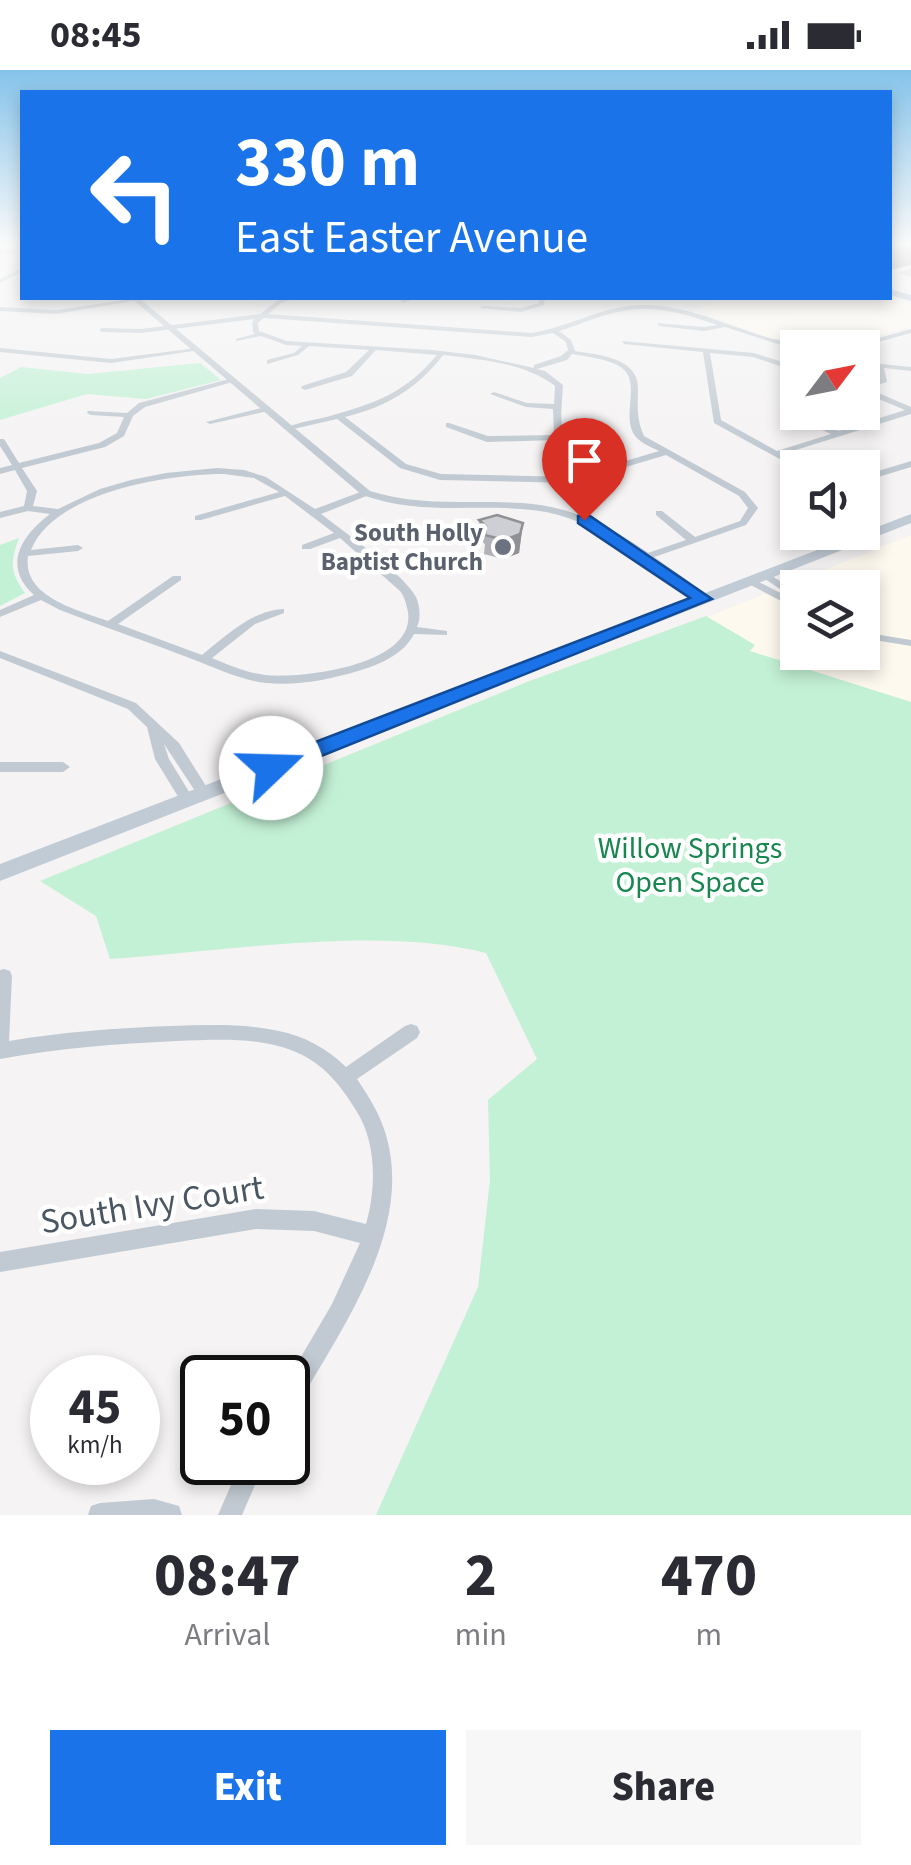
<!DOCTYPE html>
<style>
body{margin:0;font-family:"Source Sans 3",sans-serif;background:#f7f7f7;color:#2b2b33;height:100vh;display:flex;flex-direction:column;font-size:38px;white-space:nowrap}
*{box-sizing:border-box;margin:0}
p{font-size:32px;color:#7c7c81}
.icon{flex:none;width:55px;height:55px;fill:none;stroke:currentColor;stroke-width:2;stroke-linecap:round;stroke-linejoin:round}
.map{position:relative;height:1445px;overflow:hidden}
.drawer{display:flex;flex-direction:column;background:#fff;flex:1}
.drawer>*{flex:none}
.top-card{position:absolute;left:20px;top:20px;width:872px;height:210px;border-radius:0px;box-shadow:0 5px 15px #0003;background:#1a73e8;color:#fff;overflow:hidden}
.needle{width:65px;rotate:58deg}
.fabs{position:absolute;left:780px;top:260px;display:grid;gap:20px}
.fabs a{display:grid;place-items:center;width:100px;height:100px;border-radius:0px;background:#fff;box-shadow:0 5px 15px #0003;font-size:50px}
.speed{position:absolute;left:30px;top:1285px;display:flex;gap:20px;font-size:50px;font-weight:700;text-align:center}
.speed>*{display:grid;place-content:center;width:130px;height:130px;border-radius:50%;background:#fff;box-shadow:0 5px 15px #0003;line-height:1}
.speed small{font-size:25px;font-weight:400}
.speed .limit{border:5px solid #111;border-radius:15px;background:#fff;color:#111}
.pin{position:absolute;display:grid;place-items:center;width:85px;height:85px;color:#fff;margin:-102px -42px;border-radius:50% 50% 50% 0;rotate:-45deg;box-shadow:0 0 10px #0007}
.pin .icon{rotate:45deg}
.me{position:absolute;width:110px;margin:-55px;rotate:69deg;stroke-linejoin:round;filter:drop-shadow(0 0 8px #0008)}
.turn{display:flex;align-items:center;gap:35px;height:210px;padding:0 50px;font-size:45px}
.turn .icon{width:130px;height:130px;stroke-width:2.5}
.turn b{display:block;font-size:70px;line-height:85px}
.eta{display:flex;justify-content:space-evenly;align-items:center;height:170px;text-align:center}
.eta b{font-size:60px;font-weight:800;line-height:70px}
.button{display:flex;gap:20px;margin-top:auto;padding:20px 50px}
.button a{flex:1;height:115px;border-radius:0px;background:#1a73e8;color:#fff;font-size:40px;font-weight:800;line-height:115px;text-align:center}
.button a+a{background:#f7f7f7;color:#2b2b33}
.status{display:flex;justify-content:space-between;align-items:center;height:70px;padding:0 50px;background:#fff;direction:ltr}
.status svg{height:28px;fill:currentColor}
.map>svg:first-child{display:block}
.commercial{fill:#fdf9ef;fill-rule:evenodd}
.green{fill:#c3f1d5}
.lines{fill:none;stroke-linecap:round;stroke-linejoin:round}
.minor{fill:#c1cad2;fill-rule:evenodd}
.tertiary{fill:#c1cad2;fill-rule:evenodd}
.secondary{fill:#c1cbd6;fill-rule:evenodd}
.primary{fill:#b3c2d1;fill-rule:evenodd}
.wall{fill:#b0b2b7}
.shaded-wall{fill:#909195}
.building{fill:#cdcfd5;stroke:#909195;stroke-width:2.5}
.route{fill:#1a73e8;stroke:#114b97;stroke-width:2.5}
.worship-dot{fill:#6b7280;stroke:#fff;stroke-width:4}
.labels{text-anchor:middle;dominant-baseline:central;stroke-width:9;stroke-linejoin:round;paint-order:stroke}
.far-worship-label{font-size:25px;font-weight:bold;fill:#5b616d;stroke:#fff;text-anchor:end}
.park-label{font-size:30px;fill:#17864f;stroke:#fff}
.near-street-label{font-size:35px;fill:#4a5661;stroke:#fff}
</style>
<div class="status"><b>08:45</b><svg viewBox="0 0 49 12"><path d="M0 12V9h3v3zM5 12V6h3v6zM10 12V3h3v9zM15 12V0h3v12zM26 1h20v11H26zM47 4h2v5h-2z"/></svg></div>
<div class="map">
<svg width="911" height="1445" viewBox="0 0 911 1445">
<rect width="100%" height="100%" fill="#f5f3f3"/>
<g class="commercial">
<path d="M733,228H890L911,234V257L849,273L808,275L769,268L696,240Z"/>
<path d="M911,465V632L748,581L754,576L707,547ZM798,518H862V582H798Z"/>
</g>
<g class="green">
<path d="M200,293L221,310L146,329L87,324L0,350V308L21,297L88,304Z"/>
<path d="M19,468C10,492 10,502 25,523L0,536V475Z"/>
<path d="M706,546L755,575L750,581L911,632V1445H376L478,1217L490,1110L488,1030L537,989L486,883C377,855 223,882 110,889L96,846L40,811L527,612Z"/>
</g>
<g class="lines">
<g class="minor">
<path d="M22,178V182L0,185V181Z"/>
<path d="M22,198V202L0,213V209Z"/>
<path d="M911,198V202L909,203H911V207L899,203Z"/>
<path d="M137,228H149L57,244L0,241V237L57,240Z"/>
<path d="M289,228H297L281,233L268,244L531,263C565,258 595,240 629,236C677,230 722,254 766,267C781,271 797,273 811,278L787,277L725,257L704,261L659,256L657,253L704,257L717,255C689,245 659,236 629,240C605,243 582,254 559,261L571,270L575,281C598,285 638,287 638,318C638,336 636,348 644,366L745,422L758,438L746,455L643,491L638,488L639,486L686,470L656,445V441H662L695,467L740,451L748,438L739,426L666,385L572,413L440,410L400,398L337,349L289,360L285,358C299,352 315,350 330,346C376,333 405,323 437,285L376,280L352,306L305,320L301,318L302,316L346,302L369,280L309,276L298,285L267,294V290L294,283L302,276L286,275L261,266L236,271V269L255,264L253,262L252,252L255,249L141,263L102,262L99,260L102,258L141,259L260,244L277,231ZM264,248L531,267L553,263L566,272L568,280L561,286L534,295V298L475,285L432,280L287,271L259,261L258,253ZM572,284C587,287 605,288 619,296C645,311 617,349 638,369C643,374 653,378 659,381L599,399C556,371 560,364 563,315L545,301L537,299L567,290ZM443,285C482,290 523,292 555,316L554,334L527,333L494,322L490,324L526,337L553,339L554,365L488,366L449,353H446V357L487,372L556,370L568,385L591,402L572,407L441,404L406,394L345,347C386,337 417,319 443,285Z"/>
<path d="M409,228H417L403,233L400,231Z"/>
<path d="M539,228H545L544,235L521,242L480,238L483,236L521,238L539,233Z"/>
<path d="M911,259V263L856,278H843Z"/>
<path d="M622,271L754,283L798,297V302L753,287L710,283L721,350L777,381L831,364L789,345V341H795L839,361L905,340L862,322V315L880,309L877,298L862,296V292L911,297V301L884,298L887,312L867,318L911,337V344L783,384L806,398L798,399L714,353L703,282L624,274Z"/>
<path d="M0,278L111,289L197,278L200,280L111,293L0,282Z"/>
<path d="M798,306V310L784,314L780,312Z"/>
<path d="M229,309L236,311L145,337L133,346L124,366L105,377L22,398L37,421L33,436L58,439L100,419L131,410L166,403L217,398L244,400L266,407L315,439L363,421H369V425L321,444C342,460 405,505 416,527C420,536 421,549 417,557L447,561V565L414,564C404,584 379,595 358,601C328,610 296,616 266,613C240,610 216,598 192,589C148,572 104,557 60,540L41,530L0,547V540L34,525C2,496 21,466 50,444L28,441L0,448V442L24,436L27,421L15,400L0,404V398L12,395L0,376V369H4L19,393L99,373L117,363L124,347L91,345L87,343L88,341L127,343L139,333ZM224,404L254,408L279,422L195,446V450H201L285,426L334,463L302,475V479H310L340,468L400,521C405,528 406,533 408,542C416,595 303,609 265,605C247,603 229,595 212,588L255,554L284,543V539C252,540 226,566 202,585L118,554L181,510V506H173L108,551C78,540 22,527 28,486L78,481L83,478L78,475L31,480C54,422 168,404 224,404Z"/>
<path d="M265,337L269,339L268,341L210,354L206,352Z"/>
<path d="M911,391V397L862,412V406Z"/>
<path d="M766,502L798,523V531L762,507L761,505Z"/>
<path d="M751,508L798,532V540L747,513L746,511Z"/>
<path d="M862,562L911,570V576L862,568Z"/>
<path d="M0,581L136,633L179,673L211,724L209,727H199L164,674L169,689L194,730L192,733H182L155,689L147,657L128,639L0,588Z"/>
<path d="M0,692H63L70,697L63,702H0Z"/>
<path d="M4,899L10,901L12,906L9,971C62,962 116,958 171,956C207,955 243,953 279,961C304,966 328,979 346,997L405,956L411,954L417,956L420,962L417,968L357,1009C369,1027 380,1044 386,1065C414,1160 341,1259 296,1338L288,1341V1309L332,1234L360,1173L314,1161L256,1159L0,1202V1182L256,1139L314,1141L366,1154C376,1119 377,1074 357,1042C342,1017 325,995 298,983C261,966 216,970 176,971C117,974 58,978 0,989V900Z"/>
<path d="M241,1392H265L242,1445H218Z"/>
<path d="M154,1429L179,1436L182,1445H88L91,1436L100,1433Z"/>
</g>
<path class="tertiary" d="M131,228H139L370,421C421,437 470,430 522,433C578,436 623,464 667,496C682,507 698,517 710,529L708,532H698C652,498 604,453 546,442C481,431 429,448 362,425Z"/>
<path class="secondary" d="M911,444V453L0,811V794Z"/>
<path class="primary" d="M890,219L911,225V231L890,225Z"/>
</g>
<path class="wall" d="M479,450L523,453L519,483L503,489L484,484L485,474L478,469Z"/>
<g class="shaded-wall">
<path d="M911,177V195L890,200V182Z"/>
<path d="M523,453L519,483L503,489L504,470Z"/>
</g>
<g class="building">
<path d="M890,176H911V177L890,182Z"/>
<path d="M497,445L523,453L520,464L504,470L485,465L486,456L479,450Z"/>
</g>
<linearGradient id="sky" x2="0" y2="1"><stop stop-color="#85c3ea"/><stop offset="0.46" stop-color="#fafafa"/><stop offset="1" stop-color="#fafafa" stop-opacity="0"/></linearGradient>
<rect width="911" height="379" fill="url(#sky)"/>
<path class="route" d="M578,446H590L712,529L279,703H263V692L690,528L578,453Z"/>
<circle class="worship-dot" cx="503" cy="477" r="10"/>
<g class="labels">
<g class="far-worship-label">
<text x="483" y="463">South Holly<tspan x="483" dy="29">Baptist Church</tspan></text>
</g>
<g class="park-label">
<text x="690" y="778">Willow Springs<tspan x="690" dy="34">Open Space</tspan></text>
</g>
<g class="near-street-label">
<text transform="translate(152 1135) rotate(-9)">South Ivy Court</text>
</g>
</g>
</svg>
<div class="fabs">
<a><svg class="needle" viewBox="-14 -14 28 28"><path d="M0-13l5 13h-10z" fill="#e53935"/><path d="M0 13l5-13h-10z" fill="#7c7c81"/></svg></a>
<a><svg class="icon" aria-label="sound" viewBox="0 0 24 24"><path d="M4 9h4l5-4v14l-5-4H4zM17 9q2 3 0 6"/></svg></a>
<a><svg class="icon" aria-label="layers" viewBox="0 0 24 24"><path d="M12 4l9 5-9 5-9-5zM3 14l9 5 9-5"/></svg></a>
</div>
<div class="speed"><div>45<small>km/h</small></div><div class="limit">50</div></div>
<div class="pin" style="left:584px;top:450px;background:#d93025"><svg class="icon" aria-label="arrive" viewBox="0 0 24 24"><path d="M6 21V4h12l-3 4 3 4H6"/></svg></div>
<svg class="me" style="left:271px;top:698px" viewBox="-20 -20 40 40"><circle r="19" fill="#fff"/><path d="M0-13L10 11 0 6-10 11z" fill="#1a73e8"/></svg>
<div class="top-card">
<div class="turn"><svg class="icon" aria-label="left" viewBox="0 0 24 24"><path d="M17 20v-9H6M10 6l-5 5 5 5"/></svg><div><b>330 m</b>East Easter Avenue</div></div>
</div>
</div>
<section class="drawer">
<div class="eta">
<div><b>08:47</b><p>Arrival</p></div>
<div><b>2</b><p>min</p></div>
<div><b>470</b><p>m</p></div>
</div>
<div class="button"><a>Exit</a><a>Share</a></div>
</section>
